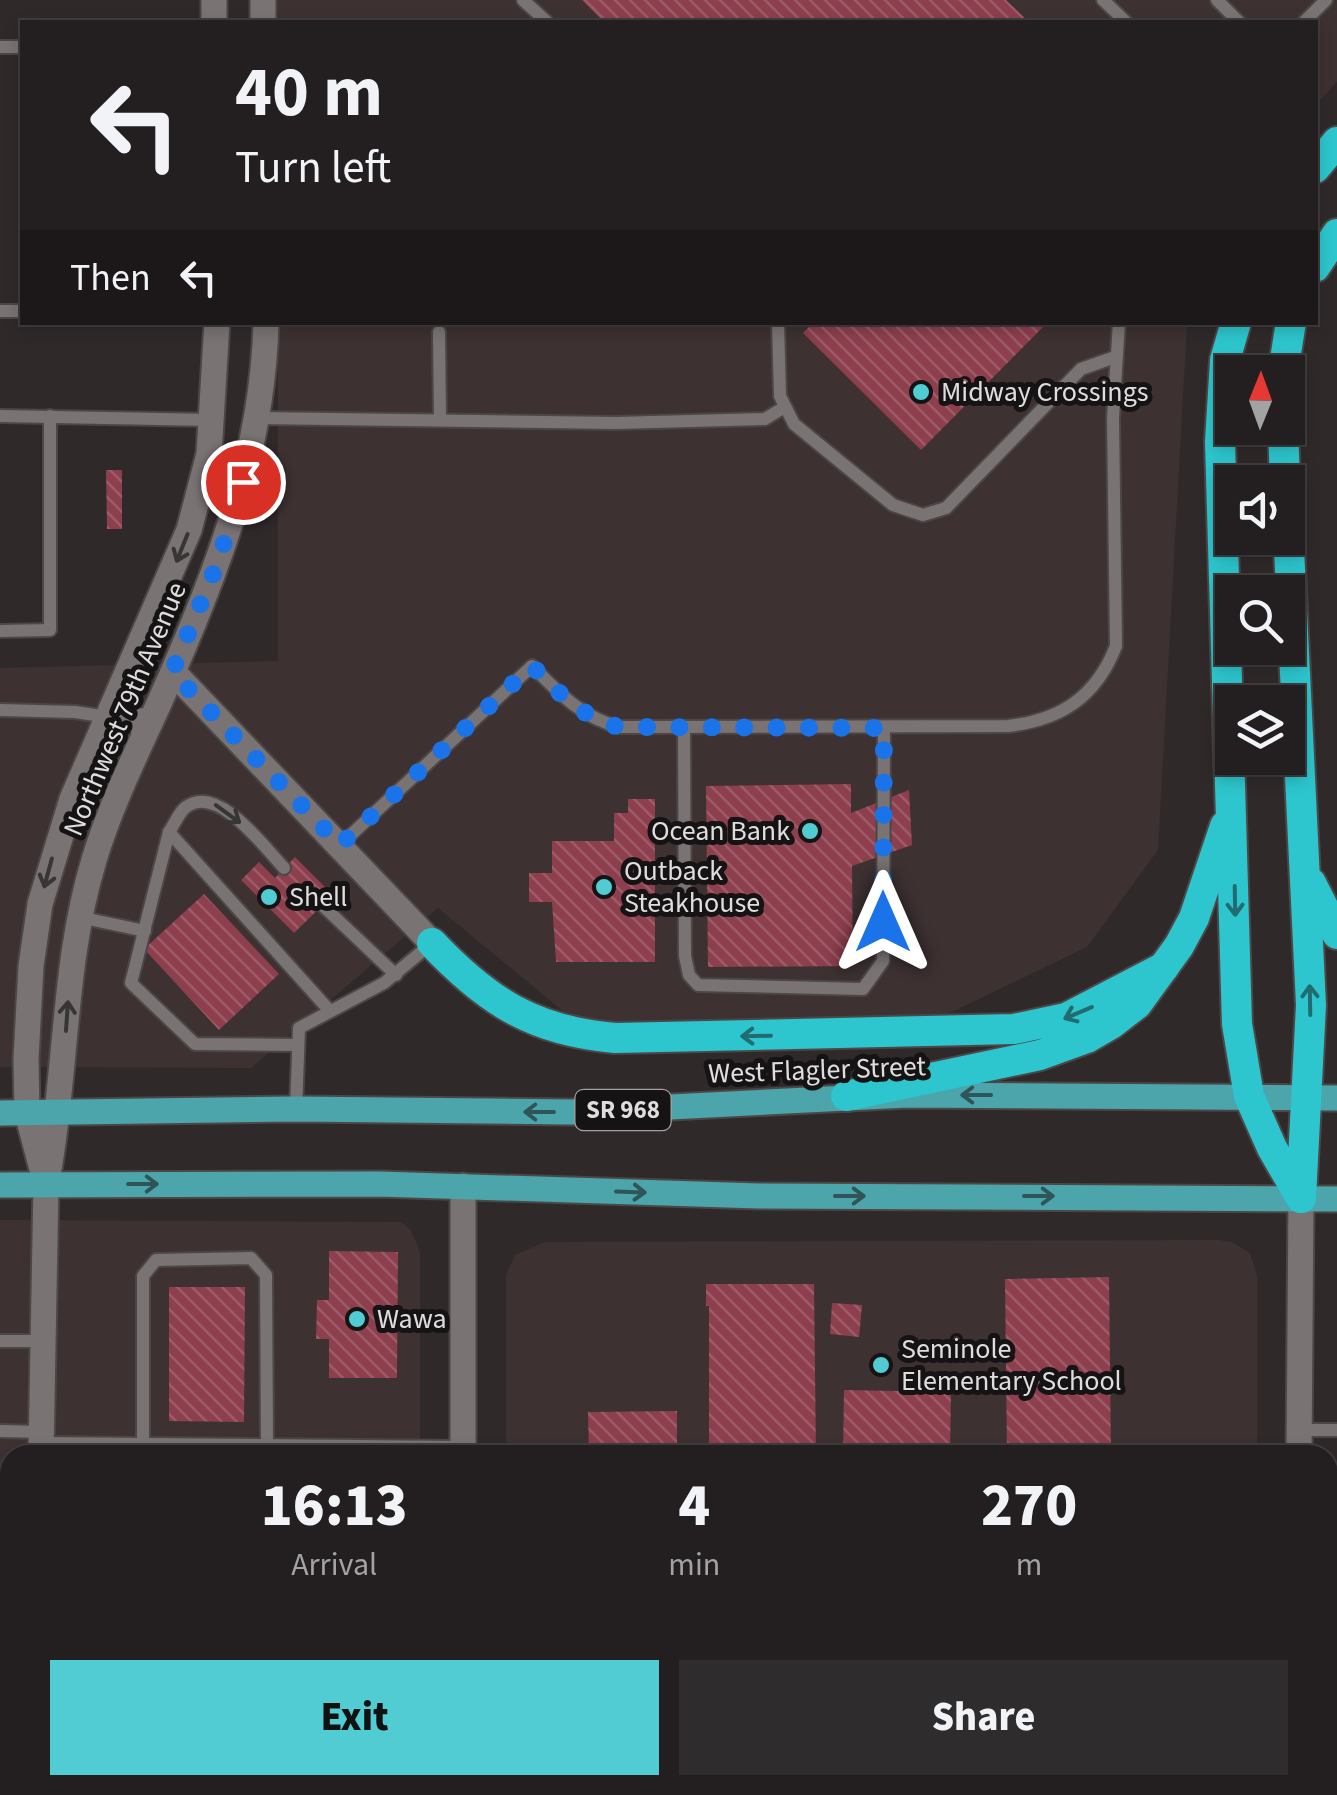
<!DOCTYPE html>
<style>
body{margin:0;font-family:"Source Sans 3",sans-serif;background:#2f2c2d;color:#f1f3f6;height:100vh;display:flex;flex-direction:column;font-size:38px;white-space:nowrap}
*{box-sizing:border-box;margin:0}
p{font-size:32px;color:#a3a2a5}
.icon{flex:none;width:55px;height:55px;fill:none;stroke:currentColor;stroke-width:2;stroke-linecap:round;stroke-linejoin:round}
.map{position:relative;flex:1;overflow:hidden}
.panel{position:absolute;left:0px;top:1445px;width:1338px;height:350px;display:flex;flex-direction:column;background:#231f20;border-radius:30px 30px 0 0;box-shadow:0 5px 15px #0003,0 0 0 2px #403d3e}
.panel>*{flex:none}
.hud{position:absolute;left:20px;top:20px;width:1298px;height:305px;border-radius:0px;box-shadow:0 5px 15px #0003,0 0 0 2px #403d3e;background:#231f20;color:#f1f3f6;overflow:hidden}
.needle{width:65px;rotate:1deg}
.buttons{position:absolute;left:1215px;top:355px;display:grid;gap:20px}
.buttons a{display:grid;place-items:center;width:90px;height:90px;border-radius:0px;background:#231f20;box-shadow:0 5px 15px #0003,0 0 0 2px #403d3e;font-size:50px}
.pin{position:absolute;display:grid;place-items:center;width:85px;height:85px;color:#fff;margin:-42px;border:5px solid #fff;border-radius:50%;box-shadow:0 2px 10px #0007}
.me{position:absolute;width:110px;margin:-55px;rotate:0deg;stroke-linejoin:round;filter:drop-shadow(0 0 8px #0008)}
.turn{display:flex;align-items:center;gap:35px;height:210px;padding:0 50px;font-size:45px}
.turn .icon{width:130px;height:130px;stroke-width:2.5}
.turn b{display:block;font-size:70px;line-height:85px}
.then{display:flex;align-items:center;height:95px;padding:0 50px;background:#0003;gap:20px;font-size:38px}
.eta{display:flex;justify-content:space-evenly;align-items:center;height:170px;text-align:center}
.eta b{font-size:60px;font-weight:800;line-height:70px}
.action{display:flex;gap:20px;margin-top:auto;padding:20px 50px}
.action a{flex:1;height:115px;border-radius:0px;background:#51ccd3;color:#111;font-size:40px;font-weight:800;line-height:115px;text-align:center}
.action a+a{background:#2f2c2d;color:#f1f3f6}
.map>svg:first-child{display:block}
.built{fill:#3d3132}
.building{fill:url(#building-back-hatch)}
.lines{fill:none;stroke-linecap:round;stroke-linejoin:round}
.lane-casing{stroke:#4c4747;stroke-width:16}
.street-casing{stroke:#4c4747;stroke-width:29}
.secondary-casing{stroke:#4c4747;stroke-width:29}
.primary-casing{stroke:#4c4747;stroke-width:29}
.highway-casing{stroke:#4c4747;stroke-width:34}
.lane{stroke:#7a7374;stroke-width:12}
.street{stroke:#7a7374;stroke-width:25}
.secondary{stroke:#7a7374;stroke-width:25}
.primary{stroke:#4ca5aa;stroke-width:25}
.highway{stroke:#2dc6ce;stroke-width:30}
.oneway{stroke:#383535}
.oneway2{stroke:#216c70}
.oneway3{stroke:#2e5557}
.route{stroke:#1a73e8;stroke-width:18;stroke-dasharray:0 32.4}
.poi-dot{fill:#51ccd3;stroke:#151313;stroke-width:4}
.labels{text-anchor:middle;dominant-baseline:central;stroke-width:10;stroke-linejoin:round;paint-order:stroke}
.shield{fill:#151313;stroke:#a4a0a1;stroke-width:2.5}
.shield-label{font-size:25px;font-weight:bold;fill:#e1ddde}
.poi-label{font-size:28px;fill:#e1ddde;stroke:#151313;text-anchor:start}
.street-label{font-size:28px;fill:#e1ddde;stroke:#151313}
</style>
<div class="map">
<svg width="1337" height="1795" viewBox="0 0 1337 1795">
<defs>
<pattern id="building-back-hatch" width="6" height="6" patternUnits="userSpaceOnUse" patternTransform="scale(2.5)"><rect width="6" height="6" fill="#8d3f4e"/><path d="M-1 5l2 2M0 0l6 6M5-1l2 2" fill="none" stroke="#9d5a67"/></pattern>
</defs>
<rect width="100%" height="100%" fill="#2f292a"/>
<g class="built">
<path d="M278,0H1337V82L1315,106V22H278Z"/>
<path d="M278,323H1187L1158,850L1087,947L929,1023L582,1027L438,908L251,1068L0,1067V668L278,661Z"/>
<path d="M0,1220L401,1222L411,1230L420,1252V1455H10V1501H0Z"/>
<path d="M1219,1240L1232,1242L1250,1253L1257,1275V1455H506V1275L515,1255L545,1242Z"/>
<rect x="506" y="1785" width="752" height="10"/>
</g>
<g class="building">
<path d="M582,0H1006L1029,22H604Z"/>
<path d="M814,322H1048L921,450L803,333Z"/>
<path d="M106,470H122V529H107Z"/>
<path d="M851,784V813L909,790L912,845L852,866L853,966L708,967L706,786Z"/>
<path d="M628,799H655V962H556L552,902H529V873H552V841H614V813H628Z"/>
<path d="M295,857L333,895L294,933L241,880L259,862L275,878Z"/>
<path d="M204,894L279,974L219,1030L144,949Z"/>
<path d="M329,1251L398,1252L397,1378H329V1339H316L317,1300H329Z"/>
<path d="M1109,1277L1111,1455H1007L1005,1279Z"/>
<path d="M706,1284H814L816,1455H709V1306H706Z"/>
<path d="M169,1287H245L244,1422L169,1421Z"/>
<path d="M832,1303L862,1305L859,1337L830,1334Z"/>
<path d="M844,1390L951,1392L950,1455H843Z"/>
<path d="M677,1411V1455H589L588,1412Z"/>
<rect x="568" y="1785" width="57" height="10"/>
<path d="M635,1785H650L651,1795H635Z"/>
<rect x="660" y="1785" width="58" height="10"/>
<path d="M906,1785H989L990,1795H906Z"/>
</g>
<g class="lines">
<defs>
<g id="lane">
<path d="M523,0L547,22"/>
<path d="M1103,0L1126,22"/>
<path d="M1217,0L1239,22"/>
<path d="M1304,22L1326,0"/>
<path d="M0,47H22"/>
<path d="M0,311H22"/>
<path d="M778,322L780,396L794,424L893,505L923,515L946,508L1081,369L1115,357"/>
<path d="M439,332L440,419"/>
<path d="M0,416L212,420"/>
<path d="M258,418L616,423L765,419L783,408"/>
<path d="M0,631L50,630V416"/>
<path d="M0,710L75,712L108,717"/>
<path d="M684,727L685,956L689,975L698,985L863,989L883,961L884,728"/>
<path d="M169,832C174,825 179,812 186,807C218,783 265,848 284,868"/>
<path d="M340,845L532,666C559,693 581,717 619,727L1008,726C1061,720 1096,697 1116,646L1113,418L1119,322"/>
<path d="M322,905L396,975"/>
<path d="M79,917L145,931"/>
<path d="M298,1045L195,1044L131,983L169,832L330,1011"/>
<path d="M296,1109L299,1028L384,983L432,943"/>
<path d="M0,1341H43"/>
<path d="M1299,1430H1337"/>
<path d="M0,1431L42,1432"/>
<path d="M42,1443L463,1447"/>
<path d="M143,1443V1276L156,1260L251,1258L266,1275L267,1444"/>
</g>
<g id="street">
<path d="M108,717L150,722"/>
<path d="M41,1455L46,1184"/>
<path d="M463,1455V1186"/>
<path d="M1299,1455L1301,1198"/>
<path d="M44,1785V1795"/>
<path d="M464,1785V1795"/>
<path d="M1302,1785V1795"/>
</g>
<g id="secondary">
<path d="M214,0V22"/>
<path d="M263,0V22"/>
<path d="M173,672L432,943"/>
<path d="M48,1175C67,1070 63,962 94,860C111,804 137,752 161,699C215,578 263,456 266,322"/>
<path d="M46,1184L27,1113L26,1059L31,966L40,904L72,799L189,530L209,454L217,322"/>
</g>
<g id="primary">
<path d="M0,1113L296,1109L572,1112L907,1095L1337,1098"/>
<path d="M0,1185L379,1184L759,1196L1337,1199"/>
</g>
<g id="highway">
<path d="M1315,168L1337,142"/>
<path d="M1315,267L1337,234"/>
<path d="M1236,322L1225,360L1220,442L1237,1024L1249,1096L1272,1148L1301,1198"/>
<path d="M1283,372L1291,322"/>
<path d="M1283,428L1285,482"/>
<path d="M1288,528L1311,1005L1301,1198"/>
<path d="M1311,883L1337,934"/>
<path d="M432,943C487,1001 533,1031 615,1038L1014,1029L1066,1018L1164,967"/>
<path d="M846,1096L1040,1055L1087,1038L1111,1024L1137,1004L1179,946L1194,918L1225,826"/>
</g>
</defs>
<use href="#lane" class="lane-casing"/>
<use href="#street" class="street-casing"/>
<use href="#secondary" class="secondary-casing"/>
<use href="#primary" class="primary-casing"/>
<use href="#highway" class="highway-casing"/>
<use href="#lane" class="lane"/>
<use href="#street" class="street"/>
<use href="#secondary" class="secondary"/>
<use href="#primary" class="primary"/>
<use href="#highway" class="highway"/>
</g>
<defs><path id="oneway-shaft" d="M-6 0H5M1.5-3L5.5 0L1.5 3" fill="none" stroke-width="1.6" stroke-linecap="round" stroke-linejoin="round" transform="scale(2.5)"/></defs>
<g class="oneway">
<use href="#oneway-shaft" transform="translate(182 548) rotate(112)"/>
<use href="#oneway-shaft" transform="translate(228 814) rotate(36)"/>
<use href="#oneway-shaft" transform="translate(48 873) rotate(105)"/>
<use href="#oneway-shaft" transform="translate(67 1016) rotate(-86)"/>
</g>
<g class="oneway2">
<use href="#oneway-shaft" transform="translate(1235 901) rotate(89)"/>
<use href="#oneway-shaft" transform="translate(1310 1000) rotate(-91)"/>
<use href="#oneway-shaft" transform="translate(1078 1013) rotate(157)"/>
<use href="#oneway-shaft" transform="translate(756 1036) rotate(179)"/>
</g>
<g class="oneway3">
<use href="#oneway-shaft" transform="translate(976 1095) rotate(180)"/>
<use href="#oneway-shaft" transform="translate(539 1112) rotate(-180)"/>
<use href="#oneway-shaft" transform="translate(143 1184)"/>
<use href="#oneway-shaft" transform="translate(631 1192) rotate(2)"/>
<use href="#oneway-shaft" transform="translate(850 1196)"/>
<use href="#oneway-shaft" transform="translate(1039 1196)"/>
</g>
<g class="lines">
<path class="route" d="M243,482L218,562L172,672L340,845L532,666C559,693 581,717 619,727L884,728L883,922"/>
</g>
<g class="poi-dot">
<circle cx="921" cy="392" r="10"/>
<circle cx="810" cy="831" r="10"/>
<circle cx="604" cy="887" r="10"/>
<circle cx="269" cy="897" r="10"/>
<circle cx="357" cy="1319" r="10"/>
<circle cx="881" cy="1365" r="10"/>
</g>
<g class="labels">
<rect class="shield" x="575.5" y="1090" width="95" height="40" rx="8"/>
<g class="shield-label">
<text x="623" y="1110">SR 968</text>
</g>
<g class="poi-label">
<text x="941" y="392">Midway Crossings</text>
<text x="790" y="831" text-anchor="end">Ocean Bank</text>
<text x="624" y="871">Outback<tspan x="624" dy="32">Steakhouse</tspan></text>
<text x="289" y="897">Shell</text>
<text x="377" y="1319">Wawa</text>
<text x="901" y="1349">Seminole<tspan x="901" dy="32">Elementary School</tspan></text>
</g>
<g class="street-label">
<text transform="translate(125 709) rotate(-67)">Northwest 79th Avenue</text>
<text transform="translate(817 1070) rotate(-2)">West Flagler Street</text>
</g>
</g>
</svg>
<div class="buttons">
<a><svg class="needle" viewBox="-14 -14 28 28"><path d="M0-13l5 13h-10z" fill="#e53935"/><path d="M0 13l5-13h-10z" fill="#a3a2a5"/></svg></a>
<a><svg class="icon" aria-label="sound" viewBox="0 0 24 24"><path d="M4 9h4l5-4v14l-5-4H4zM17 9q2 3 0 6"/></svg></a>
<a><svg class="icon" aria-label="search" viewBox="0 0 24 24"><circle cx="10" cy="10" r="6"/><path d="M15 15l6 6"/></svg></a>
<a><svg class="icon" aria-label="layers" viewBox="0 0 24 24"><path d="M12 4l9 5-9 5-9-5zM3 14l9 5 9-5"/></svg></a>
</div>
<div class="pin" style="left:243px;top:482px;background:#d93025"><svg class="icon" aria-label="arrive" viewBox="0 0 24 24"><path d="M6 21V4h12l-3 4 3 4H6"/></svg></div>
<svg class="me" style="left:883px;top:922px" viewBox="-20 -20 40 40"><path d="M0-17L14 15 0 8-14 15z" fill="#1a73e8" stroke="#fff" stroke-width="4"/></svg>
<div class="hud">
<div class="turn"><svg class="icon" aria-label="left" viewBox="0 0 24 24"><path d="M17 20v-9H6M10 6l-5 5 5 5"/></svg><div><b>40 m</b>Turn left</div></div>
<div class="then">Then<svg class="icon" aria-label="left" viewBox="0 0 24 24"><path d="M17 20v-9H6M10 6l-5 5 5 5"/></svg></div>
</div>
<section class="panel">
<div class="eta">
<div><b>16:13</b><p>Arrival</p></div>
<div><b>4</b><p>min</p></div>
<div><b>270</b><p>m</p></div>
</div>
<div class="action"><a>Exit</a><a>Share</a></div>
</section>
</div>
